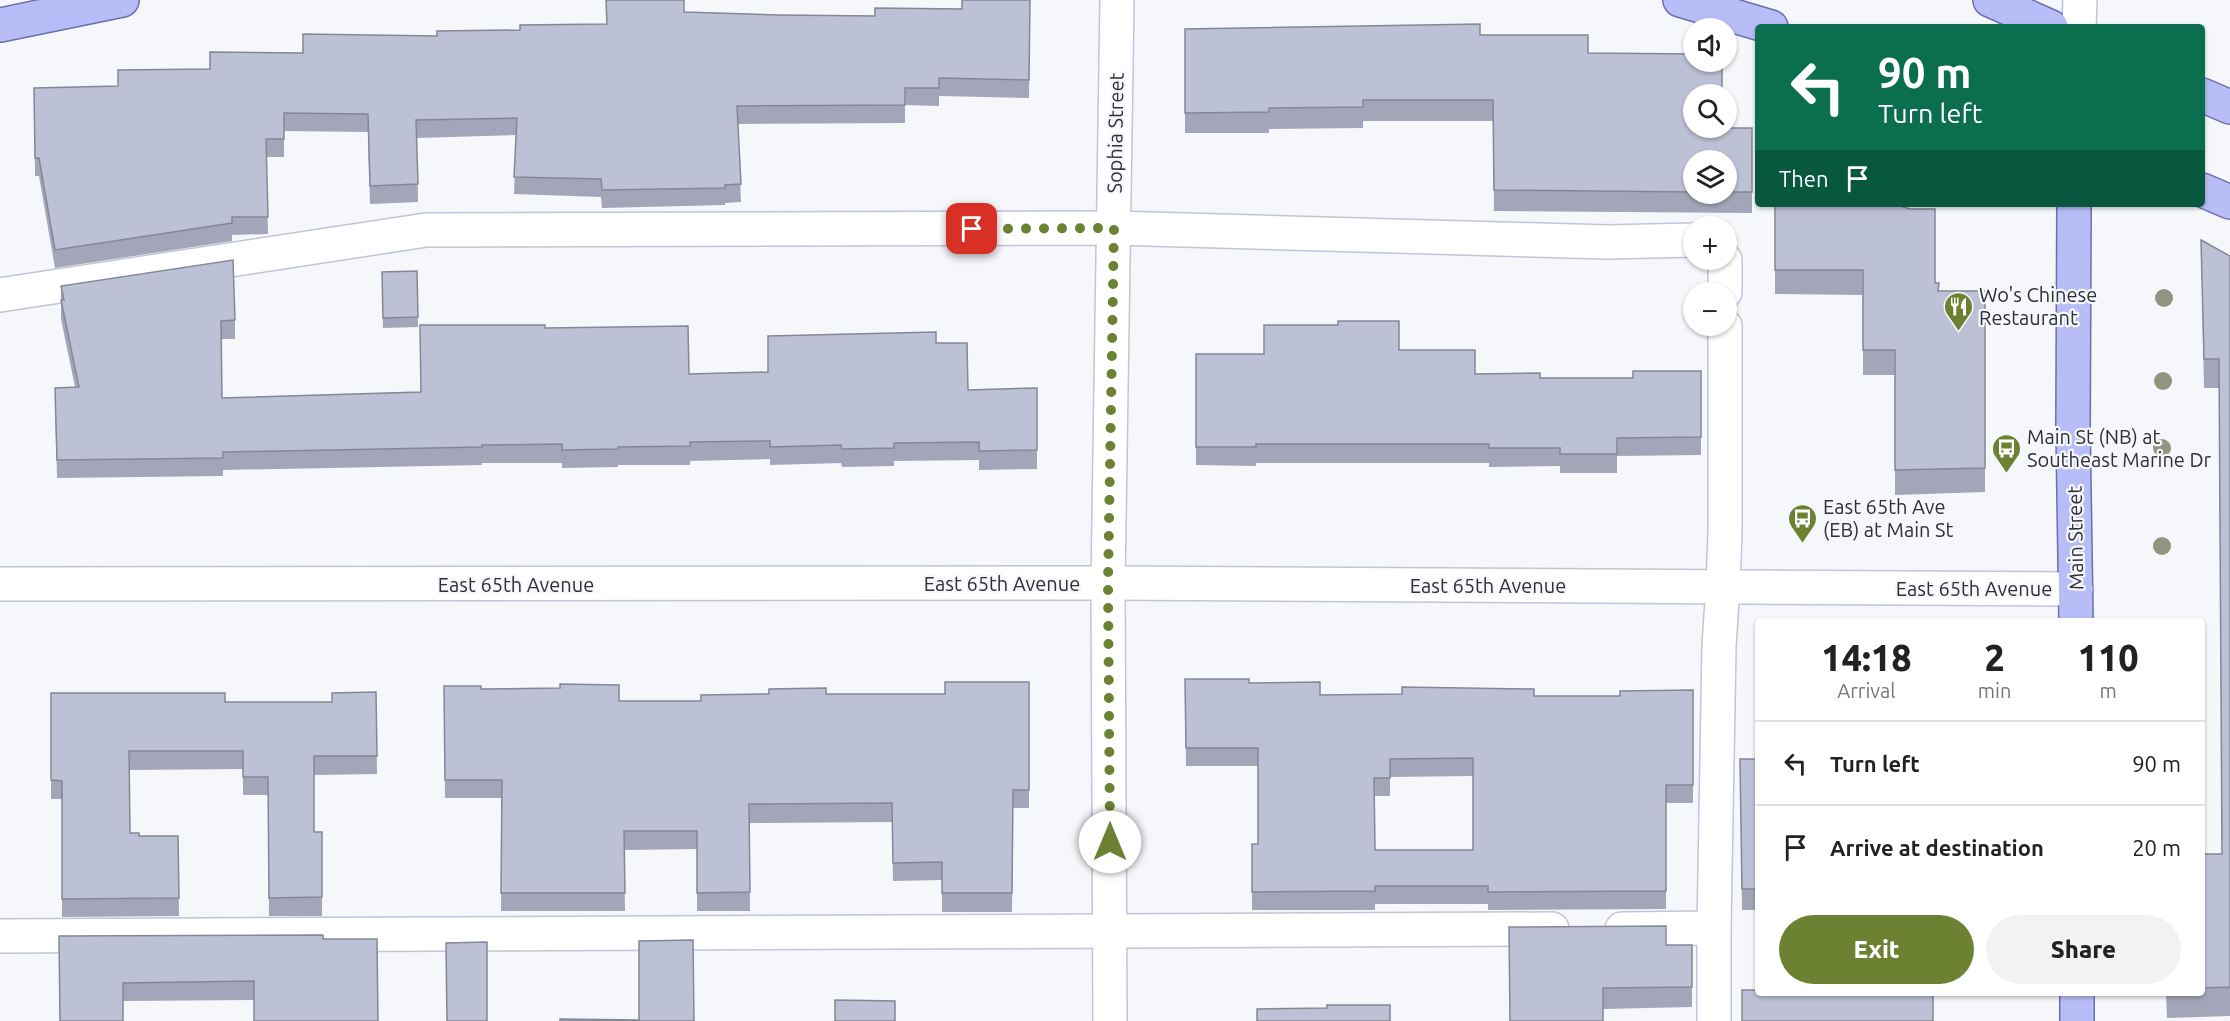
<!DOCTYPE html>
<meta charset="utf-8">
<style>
body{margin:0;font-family:Ubuntu,sans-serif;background:#f2f2f2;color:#222;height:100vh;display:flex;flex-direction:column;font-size:22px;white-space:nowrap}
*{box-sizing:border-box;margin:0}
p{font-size:20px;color:#767676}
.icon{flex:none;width:33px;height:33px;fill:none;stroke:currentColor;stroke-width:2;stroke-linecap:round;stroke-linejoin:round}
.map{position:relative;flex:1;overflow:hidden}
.details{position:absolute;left:1755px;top:618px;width:450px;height:378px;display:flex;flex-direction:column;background:#fff;border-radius:6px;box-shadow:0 2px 4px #0004}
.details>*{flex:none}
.hud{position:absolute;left:1755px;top:24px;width:450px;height:183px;border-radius:6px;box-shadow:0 2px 4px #0004;background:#0b6e4f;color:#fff;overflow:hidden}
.buttons{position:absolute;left:1683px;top:18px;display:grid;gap:12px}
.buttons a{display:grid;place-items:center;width:54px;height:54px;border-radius:50%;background:#fff;box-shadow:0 2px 4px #0004;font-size:30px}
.pin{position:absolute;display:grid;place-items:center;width:51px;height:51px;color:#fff;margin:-26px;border-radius:12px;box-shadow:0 3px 9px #0006}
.me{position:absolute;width:66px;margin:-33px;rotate:0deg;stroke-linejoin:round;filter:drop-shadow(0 0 4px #0008)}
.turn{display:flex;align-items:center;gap:21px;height:126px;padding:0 24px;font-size:27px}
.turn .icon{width:78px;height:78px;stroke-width:2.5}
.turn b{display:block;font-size:42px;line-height:51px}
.then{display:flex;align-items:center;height:57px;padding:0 24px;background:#0003;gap:12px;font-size:22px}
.eta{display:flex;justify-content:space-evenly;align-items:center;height:102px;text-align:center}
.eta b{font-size:36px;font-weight:800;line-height:42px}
.action{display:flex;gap:12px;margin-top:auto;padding:12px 24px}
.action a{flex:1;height:69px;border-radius:36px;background:#6c8132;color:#fff;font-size:24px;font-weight:800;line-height:69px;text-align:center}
.action a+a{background:#f2f2f2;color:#222}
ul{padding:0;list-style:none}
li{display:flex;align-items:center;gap:18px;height:84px;padding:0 24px;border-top:2px solid #e0e0e0}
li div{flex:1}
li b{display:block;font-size:22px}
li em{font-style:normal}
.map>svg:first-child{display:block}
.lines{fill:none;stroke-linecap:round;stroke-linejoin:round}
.minor-casing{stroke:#c1c4da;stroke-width:36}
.major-casing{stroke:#6a6fb1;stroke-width:36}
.minor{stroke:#fff;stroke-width:33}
.major{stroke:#b9bdf7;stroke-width:33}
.tree{fill:#8f9581}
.wall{fill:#a3a6b8;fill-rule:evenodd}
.building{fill:#bdc1d6;stroke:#848796;stroke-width:1.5;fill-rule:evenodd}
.route{stroke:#6c8132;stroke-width:10;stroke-dasharray:0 18}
.labels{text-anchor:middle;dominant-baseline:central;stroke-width:4.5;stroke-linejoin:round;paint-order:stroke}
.street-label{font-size:20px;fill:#2e2f37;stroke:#f6f7fb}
.poi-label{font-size:20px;fill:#2e2f37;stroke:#f6f7fb;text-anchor:start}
</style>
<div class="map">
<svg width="2230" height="1021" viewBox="0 0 2230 1021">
<rect width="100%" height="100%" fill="#f6f7fb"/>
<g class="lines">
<defs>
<g id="minor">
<path d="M2079,27L2080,0"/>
<path d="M1725,292V260"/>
<path d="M0,295L426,230L1114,228L1608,242L1694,240"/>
<path d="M0,584L1108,583L2076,589"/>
<path d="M1622,929L1714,928"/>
<path d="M0,936L1552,929"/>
<path d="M1110,1021L1108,583L1117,0"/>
<path d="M1714,1021V928L1719,646L1723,586L1725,533V326"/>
</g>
<g id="major">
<path d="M1680,0L1771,27"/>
<path d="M1990,0L2051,27"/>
<path d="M0,25L122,0"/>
<path d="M2202,95L2230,107"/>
<path d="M2202,190L2230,202"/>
<path d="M2074,204L2073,428L2076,621"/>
<path d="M2077,993V1021"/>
</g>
</defs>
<use href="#minor" class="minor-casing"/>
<use href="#major" class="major-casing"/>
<use href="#minor" class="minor"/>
<use href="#major" class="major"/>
</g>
<g class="tree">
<circle cx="2164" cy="298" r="9"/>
<circle cx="2163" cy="381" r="9"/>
<circle cx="2162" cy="448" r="9"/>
<circle cx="2162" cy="546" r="9"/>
</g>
<g class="wall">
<path d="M1030,0L1029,98L939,96V106L905,105V123L738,124L741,202L725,203V205L602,208L601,197L514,194L516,135L417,138L418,202L370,204L368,132L284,131V157H266L268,234L232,235V241L55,268L39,176H35L34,88L118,86L210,69L303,53L437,36L606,24L684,12L779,15L875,16L962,9Z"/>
<path d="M1185,29L1480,35L1588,53L1694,128H1752V213L1494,211L1493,121H1363V128L1269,129V133H1185ZM1694,160H1726V194H1694Z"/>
<path d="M1775,204L1935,283L1939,291H1985V492L1895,495V375H1863V295L1775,294Z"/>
<path d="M2201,240L2230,256V1016L2167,1018L2166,993H2202V854H2222L2219,388H2204Z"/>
<path d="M417,271L418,327L383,328L382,272Z"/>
<path d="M61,286L235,320V339H221L222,398L421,392L545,328L689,374L768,372L936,343L968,390L1037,388V469L979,470V460L894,461V466L842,467L841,463L770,465V459L690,461V465H618V467L562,468V463H482V465L223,470V476L57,478L55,406L75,387L61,319Z"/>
<path d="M1399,350L1475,374L1540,378H1633L1701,371V455L1617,456V473H1560V466L1489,467V463H1256V466L1196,465V354H1264Z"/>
<path d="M1185,679L1249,683L1320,695L1534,696H1620L1693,690V803H1666V909L1488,910V904H1375V910H1252V844H1258V766H1186ZM1473,776V850H1375L1374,796H1390V777Z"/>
<path d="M1029,682V808H1013L1012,912H942V880L893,881L892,822L749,823L750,911H697V849L624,850L625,911H501L502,798H445L444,686L481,689L619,701H701L826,694H945Z"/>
<path d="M376,692L377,774L314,775V832H322V916H269L268,795H243V769L129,770L130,833L139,836H178L179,916L62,917V799H51V693L225,702H332Z"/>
<path d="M1740,759H1758V910H1742Z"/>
<path d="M59,936L323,939L254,1000L123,1001Z"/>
<path d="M1666,945H1692V1007L1603,1009L1510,1021Z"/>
</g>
<g class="building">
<path d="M606,0H684V12L779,15L875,16V8L962,9V0H1030L1029,80L939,78V88H905V105L737,106L741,184L725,185V188L602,190L601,179L514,177L517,118L416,120L418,184L370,186L368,114L284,113V139H266L268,217H232V223L55,250L39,158H35L34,88L118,86V70L210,69V52L303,53V34L437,36V31L520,30V25L607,24Z"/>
<path d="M1480,24V35H1588V53L1694,54V62H1722V94H1694V128H1752V192H1726V160H1694V192L1494,190L1493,100H1363V107L1269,108V112L1185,113V29Z"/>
<path d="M1775,204H1894L1910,209H1935V283H1939L1938,291H1985V468L1895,470V350H1863V270H1775Z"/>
<path d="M2201,240L2230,256V987L2202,988V854H2222L2219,359H2204Z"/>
<path d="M233,260L235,320L221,321L222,398L421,392L420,325H545V328L688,326L689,374L768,372V336L936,332V343H967L968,390L1037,388V450L979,451V442L894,443V448L842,449L841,445L770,447V441L690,442V446L618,447V449L562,450V444L482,445V447L223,452V458L57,460L55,388L79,387L61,300H64L61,286Z"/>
<path d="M417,271L418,317L383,318L382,272Z"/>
<path d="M1338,321H1399V350H1475V374L1540,373V378H1633V371H1701V437L1617,438V454H1560V448H1489V444H1256V447H1196V354H1264V325H1338Z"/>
<path d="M1185,679H1249V683L1320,682V695L1402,694V687L1534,689V696H1620V691L1693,690V785H1666V891L1488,892V886H1375V891L1252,892V844H1258V748H1186ZM1473,758V850H1375L1374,778H1390V759Z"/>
<path d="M945,682H1029V790H1013L1012,893H942V862L893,863L892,803L749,804L750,892L697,893V831H624L625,893H501L502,780H445L444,686H481V689L560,688V684L619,685V701H701V695L769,694V689L826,688V694H945Z"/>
<path d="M376,692L377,756H314V832H322V897L269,898L268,777H243V751H129L130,833H139V836H178L179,898L62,899V781L51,780V693H225V702H332V693Z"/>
<path d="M1740,759H1758V889H1742Z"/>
<path d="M1666,926V945H1692V987L1603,988V1021H1510L1509,927Z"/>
<path d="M323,935V939H377L378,1021H254V981L123,983V1021H60L59,936Z"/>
<path d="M693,940L694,1021H560V1019L639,1020V941Z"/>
<path d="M487,942V1021H447L446,943Z"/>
<path d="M1742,990H1758V993H1933V1021H1742Z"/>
<path d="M835,1000L895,1001V1021H835Z"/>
<path d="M1327,1005H1390V1021H1257V1009L1327,1008Z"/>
</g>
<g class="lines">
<path class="route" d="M972,229L1114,228L1108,583L1110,842"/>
</g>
<defs>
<symbol id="restaurant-pin" viewBox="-11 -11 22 30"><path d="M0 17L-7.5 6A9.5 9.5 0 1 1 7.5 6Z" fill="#6c8132" stroke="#f6f7fb"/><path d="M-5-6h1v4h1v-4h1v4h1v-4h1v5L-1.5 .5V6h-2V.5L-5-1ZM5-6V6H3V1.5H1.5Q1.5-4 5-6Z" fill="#fff"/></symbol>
<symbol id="bus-pin" viewBox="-11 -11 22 30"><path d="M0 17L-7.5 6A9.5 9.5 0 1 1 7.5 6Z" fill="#6c8132" stroke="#f6f7fb"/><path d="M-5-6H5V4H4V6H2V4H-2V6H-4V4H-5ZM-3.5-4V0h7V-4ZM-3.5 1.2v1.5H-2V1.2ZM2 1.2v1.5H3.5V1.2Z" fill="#fff"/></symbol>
</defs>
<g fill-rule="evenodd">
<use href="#restaurant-pin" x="1942" y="290" width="33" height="45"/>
<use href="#bus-pin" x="1990" y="432" width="33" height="45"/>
<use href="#bus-pin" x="1786" y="502" width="33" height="45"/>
</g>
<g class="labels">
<g class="street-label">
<text transform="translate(1115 133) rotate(-89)">Sophia Street</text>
<text transform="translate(2075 538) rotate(-91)">Main Street</text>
<text x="1002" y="583">East 65th Avenue</text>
<text x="516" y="584">East 65th Avenue</text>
<text x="1488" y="585">East 65th Avenue</text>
<text x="1974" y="588">East 65th Avenue</text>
</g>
<g class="poi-label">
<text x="1979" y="294">Wo's Chinese<tspan x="1979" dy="23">Restaurant</tspan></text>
<text x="2027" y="436">Main St (NB) at<tspan x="2027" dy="23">Southeast Marine Dr</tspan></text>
<text x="1823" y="506">East 65th Ave<tspan x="1823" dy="23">(EB) at Main St</tspan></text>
</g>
</g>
</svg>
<div class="buttons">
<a><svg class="icon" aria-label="sound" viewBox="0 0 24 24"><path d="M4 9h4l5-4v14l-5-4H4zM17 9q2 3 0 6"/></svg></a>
<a><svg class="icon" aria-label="search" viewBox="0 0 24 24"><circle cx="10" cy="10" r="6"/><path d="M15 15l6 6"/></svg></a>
<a><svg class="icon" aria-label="layers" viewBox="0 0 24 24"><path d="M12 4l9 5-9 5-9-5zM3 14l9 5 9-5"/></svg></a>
<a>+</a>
<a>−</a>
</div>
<div class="pin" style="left:972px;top:229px;background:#d93025"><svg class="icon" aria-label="arrive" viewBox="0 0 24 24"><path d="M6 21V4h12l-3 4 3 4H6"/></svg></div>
<svg class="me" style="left:1110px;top:842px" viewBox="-20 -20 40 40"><circle r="19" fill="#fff"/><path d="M0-13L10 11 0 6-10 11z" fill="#6c8132"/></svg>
<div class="hud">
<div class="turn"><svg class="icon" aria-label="left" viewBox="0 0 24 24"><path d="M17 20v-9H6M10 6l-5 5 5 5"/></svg><div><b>90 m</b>Turn left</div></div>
<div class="then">Then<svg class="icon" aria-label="arrive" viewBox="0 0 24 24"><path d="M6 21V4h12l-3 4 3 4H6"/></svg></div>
</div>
<section class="details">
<div class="eta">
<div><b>14:18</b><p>Arrival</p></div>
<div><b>2</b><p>min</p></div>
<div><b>110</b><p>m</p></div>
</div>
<ul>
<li><svg class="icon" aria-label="left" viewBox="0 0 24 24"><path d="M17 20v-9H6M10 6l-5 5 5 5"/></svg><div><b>Turn left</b></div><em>90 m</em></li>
<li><svg class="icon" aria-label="arrive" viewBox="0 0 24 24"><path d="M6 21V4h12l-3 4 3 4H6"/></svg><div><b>Arrive at destination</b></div><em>20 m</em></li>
</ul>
<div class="action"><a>Exit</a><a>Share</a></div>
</section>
</div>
